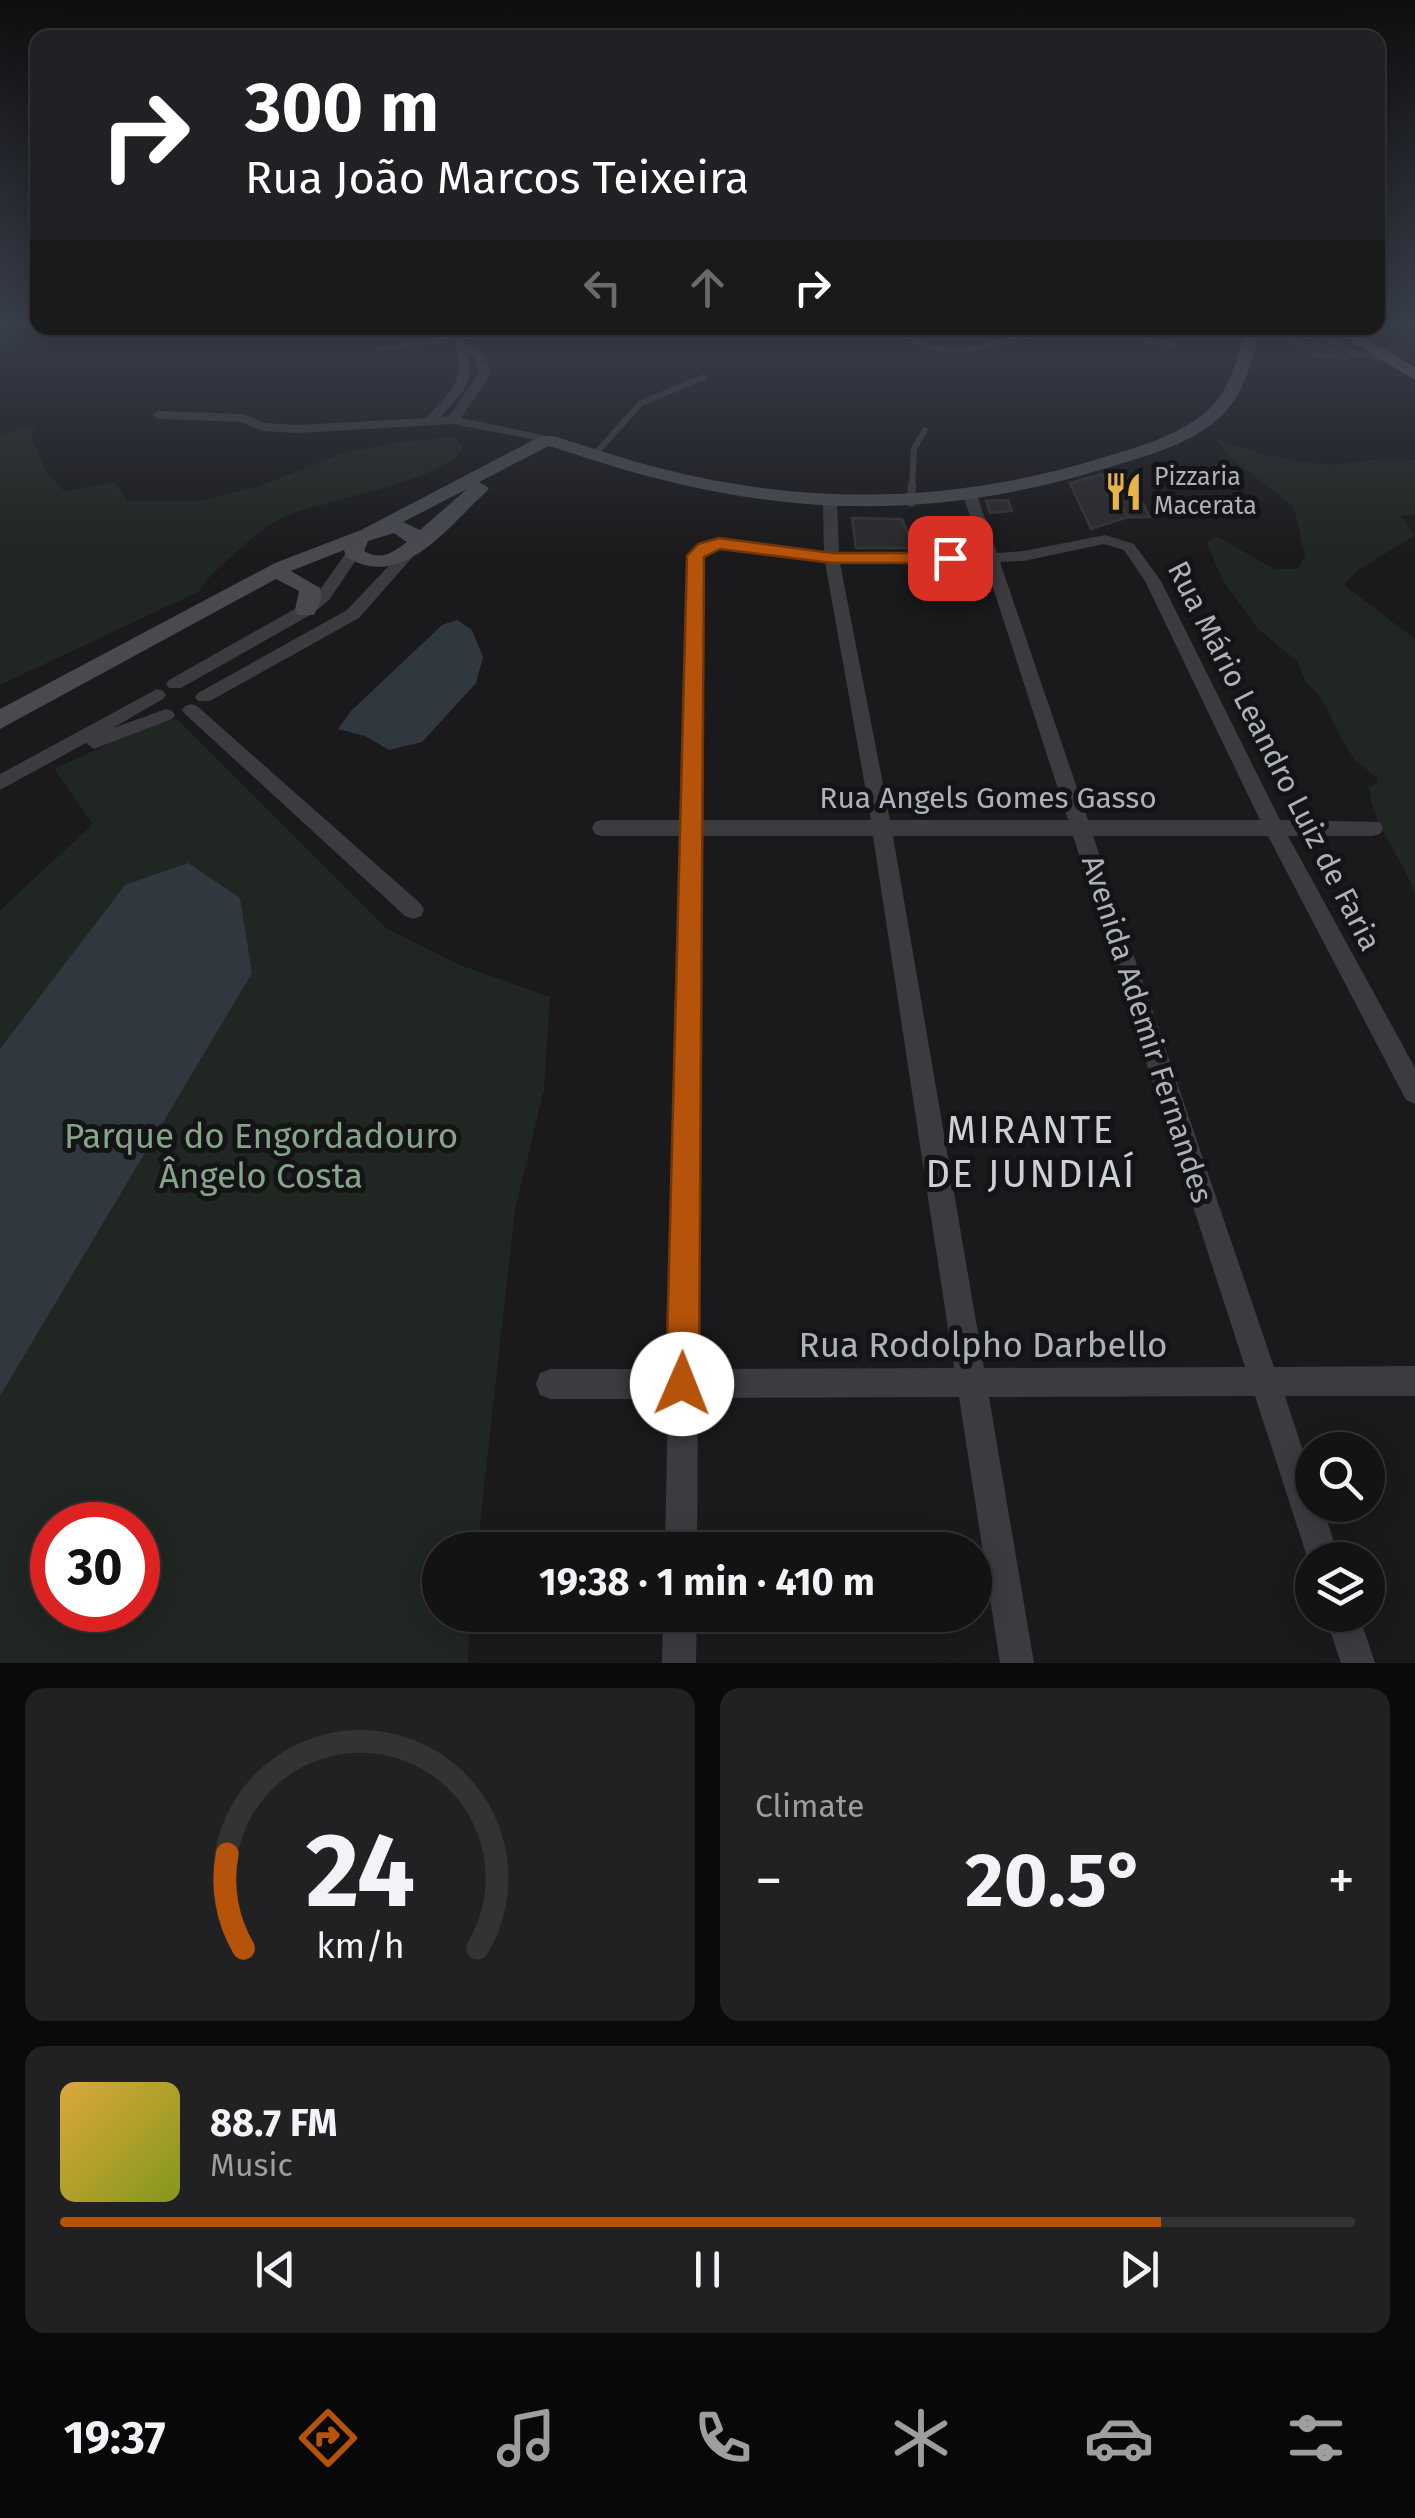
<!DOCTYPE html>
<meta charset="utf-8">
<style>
:root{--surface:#141314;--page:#212022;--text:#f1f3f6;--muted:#9d9ea0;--line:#333234;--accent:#b45309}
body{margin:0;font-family:"Fira Sans",sans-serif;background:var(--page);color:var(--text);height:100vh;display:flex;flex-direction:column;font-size:38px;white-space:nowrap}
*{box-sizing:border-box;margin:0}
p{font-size:32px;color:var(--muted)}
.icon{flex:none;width:55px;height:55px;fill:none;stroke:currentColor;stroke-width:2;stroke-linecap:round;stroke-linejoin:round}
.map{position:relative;height:1663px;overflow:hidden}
.details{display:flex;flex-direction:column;gap:25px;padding:25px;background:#0b0a0b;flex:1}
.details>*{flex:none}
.hud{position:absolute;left:30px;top:30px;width:1355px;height:305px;border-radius:20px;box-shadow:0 5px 25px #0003,0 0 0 2px var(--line);background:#202124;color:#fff;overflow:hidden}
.fabs{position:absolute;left:1295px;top:1432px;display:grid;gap:20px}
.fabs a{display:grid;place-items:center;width:90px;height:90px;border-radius:50%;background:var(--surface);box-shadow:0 5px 25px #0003,0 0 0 2px var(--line);font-size:50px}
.speed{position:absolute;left:30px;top:1502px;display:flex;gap:20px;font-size:50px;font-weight:700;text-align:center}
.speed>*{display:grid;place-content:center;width:130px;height:130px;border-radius:50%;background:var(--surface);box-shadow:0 5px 25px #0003,0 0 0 2px var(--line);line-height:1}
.speed .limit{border:15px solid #d22;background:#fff;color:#111}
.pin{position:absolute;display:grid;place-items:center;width:85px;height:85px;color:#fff;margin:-42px;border-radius:20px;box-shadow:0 5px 15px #0006}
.me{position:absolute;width:110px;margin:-55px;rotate:1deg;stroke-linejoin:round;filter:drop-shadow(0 0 8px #0008)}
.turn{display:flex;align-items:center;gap:35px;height:210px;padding:0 50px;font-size:45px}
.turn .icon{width:130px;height:130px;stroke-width:2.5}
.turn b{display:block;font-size:70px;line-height:85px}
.lanes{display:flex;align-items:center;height:95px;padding:0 50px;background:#0003;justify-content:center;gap:50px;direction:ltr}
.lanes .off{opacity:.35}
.big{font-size:75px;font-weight:700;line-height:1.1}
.details .widget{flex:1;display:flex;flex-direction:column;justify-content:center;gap:15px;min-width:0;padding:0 35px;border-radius:20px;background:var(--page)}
.details .dial{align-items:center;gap:0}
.dial svg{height:260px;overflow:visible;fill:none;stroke:var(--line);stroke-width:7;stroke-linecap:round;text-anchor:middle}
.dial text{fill:var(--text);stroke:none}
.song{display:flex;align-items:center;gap:30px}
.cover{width:120px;height:120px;border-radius:15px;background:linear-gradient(135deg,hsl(40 70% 55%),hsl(70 70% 35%))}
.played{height:10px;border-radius:5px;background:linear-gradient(90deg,var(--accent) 85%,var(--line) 85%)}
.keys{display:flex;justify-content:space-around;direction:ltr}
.heat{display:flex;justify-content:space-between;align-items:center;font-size:55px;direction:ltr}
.details .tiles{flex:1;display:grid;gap:25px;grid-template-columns:1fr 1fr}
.widget:last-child{grid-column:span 2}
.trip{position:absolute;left:422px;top:1532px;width:570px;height:100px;border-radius:50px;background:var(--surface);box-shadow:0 5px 25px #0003,0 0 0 2px var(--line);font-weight:700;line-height:100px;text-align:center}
.dock{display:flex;height:160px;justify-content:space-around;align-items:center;background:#080808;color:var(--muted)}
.dock .icon{width:70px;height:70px}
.dock .active{color:var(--accent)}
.dock b{font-size:45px;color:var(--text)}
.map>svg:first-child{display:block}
</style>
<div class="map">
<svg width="1415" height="1663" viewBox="0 0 1415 1663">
<rect width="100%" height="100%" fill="#1a191b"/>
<g fill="#202621" fill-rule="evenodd">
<path d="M36,427L31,438L46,471L64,491L115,482L127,501H199L257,487L341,454L390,443L453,437L463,447C446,482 324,499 286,516C264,525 248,542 230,558C219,568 206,578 200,591L0,685V437L19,428Z"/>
<path d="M1215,437C1239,451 1308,466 1336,464C1363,462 1389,456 1415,460V515L1401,516L1415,535L1356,572L1344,585L1415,639V893C1401,855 1373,828 1369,787L1377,783V778L1355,760L1343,742L1322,699L1305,681L1298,662L1258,629L1221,578L1207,542L1216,536L1274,569H1298L1305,556L1294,507L1231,458Z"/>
<path d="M177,719L386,928L460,965L550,997L544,1090L515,1210L477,1550H440V1615H470L468,1663H0V910L93,824L54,769L156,722ZM52,1525H138V1610H52Z"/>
</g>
<g fill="#30383f">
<polygon points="457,620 472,630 483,657 476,683 422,742 389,750 365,736 338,729 350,712 442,625"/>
<polygon points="188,863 240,898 252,973 0,1396 0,1049 125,885"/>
</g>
<g fill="#2a2a2c" stroke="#343437" stroke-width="2.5">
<polygon points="1287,328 1294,328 1348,359 1313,355 1282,335"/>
<polygon points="1102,474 1128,517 1091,529 1070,483"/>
<polygon points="1126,476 1142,502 1150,517 1128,517 1106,480"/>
<polygon points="1008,500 1012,511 990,513 986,501"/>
<polygon points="852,518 902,519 914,548 856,548"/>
</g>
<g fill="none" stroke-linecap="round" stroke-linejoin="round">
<g stroke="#3b3b40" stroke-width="6">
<path d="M908,328L906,336C945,362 986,346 1028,336"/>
<polyline points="1118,328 1128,336 1174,346"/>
<polyline points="1308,328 1351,353 1389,359"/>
<polyline points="596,453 641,403 704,377"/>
<polyline points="912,487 914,449 925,430"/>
</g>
<polyline stroke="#3b3b40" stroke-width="8" points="911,503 912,485"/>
<g fill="#3b3b40" fill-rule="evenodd">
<path d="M449,328H456L460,333L525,328L520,331L464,339L484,354L491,373L461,418L552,437V443L453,424L298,433L263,431L241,422L158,419L152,415L158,411L243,414L265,423L298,425L426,418C451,390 468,381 453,341L381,351L375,348L449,335ZM468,354L475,358L479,373L449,416L441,417C461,393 474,387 468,354Z"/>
<path d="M971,494L978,498L997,553L1024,551L1105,535L1134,544L1161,581L1280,820L1380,822L1383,828L1380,834L1373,836H1288L1415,1068V1104L1406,1100L1268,836H1093L1274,1367L1415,1366V1396H1285L1312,1478V1505H1322L1340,1560H1312V1572L1255,1396L989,1397L1034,1663H1000L959,1397L698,1398L697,1550H665L668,1399H551L540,1395L536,1384L540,1373L551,1369H669L680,836H602L595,834L592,828L595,822L602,820H681L688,556L699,545L719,540L824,553L823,502L830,498L837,502L839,553H982L964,498ZM1104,544L1124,550L1145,581L1260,820H1088L1000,562L1024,561ZM719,548L825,562L871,820H701L702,568L703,557ZM840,563H985L1068,820H890ZM700,836H873L954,1368L698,1369ZM893,836H1073L1245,1367L984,1368Z"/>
<polygon points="353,548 361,553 329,600 312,614 181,688 169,688 166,684 169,680 300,606 317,594 348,550"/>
<polygon points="405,552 413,557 410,560 359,618 210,701 198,701 195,697 198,693 347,610 400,554"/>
<polygon points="157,689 163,691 166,695 163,699 113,728 166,709 172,711 175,715 172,719 94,749 86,743 0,790 0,774"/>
<polygon points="191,704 197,706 421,904 424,910 421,916 413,919 405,916 185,714 182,710 185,706"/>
<polygon points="663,1615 697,1615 696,1663 662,1663"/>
<polygon points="1325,1615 1359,1615 1375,1663 1341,1663"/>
</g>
<path fill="#494a50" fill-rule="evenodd" d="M1247,328H1262C1252,357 1247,388 1226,411C1197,443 1149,455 1110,467C956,515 815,519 659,479C621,470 585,457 549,446L479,482L489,488L486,492C446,528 403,591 346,557L344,550L291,571L320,588L322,598L314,615H298L295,610L299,591L276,579L0,729V709L275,563L361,530L541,436H553C590,447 626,460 663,469C809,506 954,503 1098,459C1138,447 1185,435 1214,404C1233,383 1237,353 1247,328ZM467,489L420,530L403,522ZM394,533L407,542C392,553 382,561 364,551L368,541Z"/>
<polygon fill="#57585f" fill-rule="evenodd" points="1329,328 1348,328 1415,367 1415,380"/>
</g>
<linearGradient id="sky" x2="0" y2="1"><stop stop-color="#0e0e0f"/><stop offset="0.58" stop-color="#383e4a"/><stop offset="1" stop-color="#383e4a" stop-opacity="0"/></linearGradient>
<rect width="1415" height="559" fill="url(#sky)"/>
<polygon fill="#b45309" stroke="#753606" stroke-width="2.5" points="719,538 832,553 950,553 958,558 950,563 832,563 720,549 704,557 699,1384 694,1395 682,1400 671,1395 666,1384 687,556 698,544"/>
<defs>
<symbol id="restaurant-bare" viewBox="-9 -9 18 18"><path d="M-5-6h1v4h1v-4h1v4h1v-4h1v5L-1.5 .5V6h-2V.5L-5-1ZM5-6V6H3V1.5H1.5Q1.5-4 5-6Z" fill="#e7b546" stroke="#141417" stroke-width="2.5" paint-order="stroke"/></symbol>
</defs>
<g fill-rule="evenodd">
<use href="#restaurant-bare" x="1096" y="464" width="55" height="55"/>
</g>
<g text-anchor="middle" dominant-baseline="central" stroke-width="10" stroke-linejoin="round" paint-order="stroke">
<g font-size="25" fill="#adb1ba" stroke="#141417" text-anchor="start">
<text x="1154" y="477">Pizzaria<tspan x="1154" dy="29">Macerata</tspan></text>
</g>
<g font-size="30" fill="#adb1ba" stroke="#141417">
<text transform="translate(1274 756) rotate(63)">Rua Mário Leandro Luiz de Faria</text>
<text x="988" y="798">Rua Angels Gomes Gasso</text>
<text transform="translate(1147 1029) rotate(72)">Avenida Ademir Fernandes</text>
</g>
<g font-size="35" fill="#85a488" stroke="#141417">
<text x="261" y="1136">Parque do Engordadouro<tspan x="261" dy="40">Ângelo Costa</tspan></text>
</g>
<g font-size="35" fill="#adb1ba" stroke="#141417">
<text x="983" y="1345">Rua Rodolpho Darbello</text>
</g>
<g font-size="38" letter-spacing="2.5" fill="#cdd0d6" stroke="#141417">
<text x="1031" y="1130">MIRANTE<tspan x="1031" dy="44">DE JUNDIAÍ</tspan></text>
</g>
</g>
</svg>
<div class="fabs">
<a><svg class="icon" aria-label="search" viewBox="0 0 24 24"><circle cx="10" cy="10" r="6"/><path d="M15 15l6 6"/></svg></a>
<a><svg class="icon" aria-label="layers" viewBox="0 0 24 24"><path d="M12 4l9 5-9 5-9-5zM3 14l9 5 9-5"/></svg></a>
</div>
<div class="speed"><div class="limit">30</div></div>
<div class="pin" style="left:950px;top:558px;background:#d93025"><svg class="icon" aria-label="arrive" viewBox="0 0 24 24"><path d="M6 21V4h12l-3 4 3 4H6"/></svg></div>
<svg class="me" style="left:682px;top:1384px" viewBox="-20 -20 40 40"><circle r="19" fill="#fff"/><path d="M0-13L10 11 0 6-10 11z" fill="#b45309"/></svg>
<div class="trip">19:38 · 1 min · 410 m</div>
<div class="hud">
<div class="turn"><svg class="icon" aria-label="right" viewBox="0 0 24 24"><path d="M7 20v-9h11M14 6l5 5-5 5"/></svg><div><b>300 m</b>Rua João Marcos Teixeira</div></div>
<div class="lanes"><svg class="icon off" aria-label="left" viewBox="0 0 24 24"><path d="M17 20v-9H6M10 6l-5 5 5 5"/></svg><svg class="icon off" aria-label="ahead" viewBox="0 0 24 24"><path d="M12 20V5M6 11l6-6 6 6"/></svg><svg class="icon" aria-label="right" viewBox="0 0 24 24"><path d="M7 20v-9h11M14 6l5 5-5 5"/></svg></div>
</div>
</div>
<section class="details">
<div class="tiles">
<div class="widget dial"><svg viewBox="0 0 100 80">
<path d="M14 69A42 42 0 1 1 86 69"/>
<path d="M14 69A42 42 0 0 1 9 40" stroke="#b45309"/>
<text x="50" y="56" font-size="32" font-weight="700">24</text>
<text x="50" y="72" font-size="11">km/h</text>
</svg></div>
<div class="widget"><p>Climate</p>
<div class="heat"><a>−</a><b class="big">20.5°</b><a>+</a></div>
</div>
<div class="widget">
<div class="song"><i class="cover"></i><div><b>88.7 FM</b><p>Music</p></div></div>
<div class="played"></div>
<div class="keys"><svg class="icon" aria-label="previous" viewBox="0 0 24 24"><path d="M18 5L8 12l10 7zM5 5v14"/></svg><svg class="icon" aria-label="pause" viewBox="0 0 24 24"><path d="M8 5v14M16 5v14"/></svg><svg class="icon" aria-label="next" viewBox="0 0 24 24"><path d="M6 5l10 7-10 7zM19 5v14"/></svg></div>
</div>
</div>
</section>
<nav class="dock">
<b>19:37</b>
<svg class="icon active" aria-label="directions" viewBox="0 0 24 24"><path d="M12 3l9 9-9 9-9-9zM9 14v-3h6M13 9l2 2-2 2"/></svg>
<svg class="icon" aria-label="music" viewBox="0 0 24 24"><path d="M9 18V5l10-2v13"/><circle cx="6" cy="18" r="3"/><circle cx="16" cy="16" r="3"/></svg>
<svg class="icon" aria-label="phone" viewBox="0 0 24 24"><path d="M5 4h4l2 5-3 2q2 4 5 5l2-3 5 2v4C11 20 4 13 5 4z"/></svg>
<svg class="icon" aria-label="climate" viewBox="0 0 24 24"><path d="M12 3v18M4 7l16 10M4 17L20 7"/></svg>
<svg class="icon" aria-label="car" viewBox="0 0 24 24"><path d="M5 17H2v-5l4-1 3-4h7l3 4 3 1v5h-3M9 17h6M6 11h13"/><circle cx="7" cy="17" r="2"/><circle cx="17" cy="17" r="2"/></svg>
<svg class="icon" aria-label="filters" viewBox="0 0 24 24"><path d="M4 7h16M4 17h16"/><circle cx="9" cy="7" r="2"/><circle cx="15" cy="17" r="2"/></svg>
</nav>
